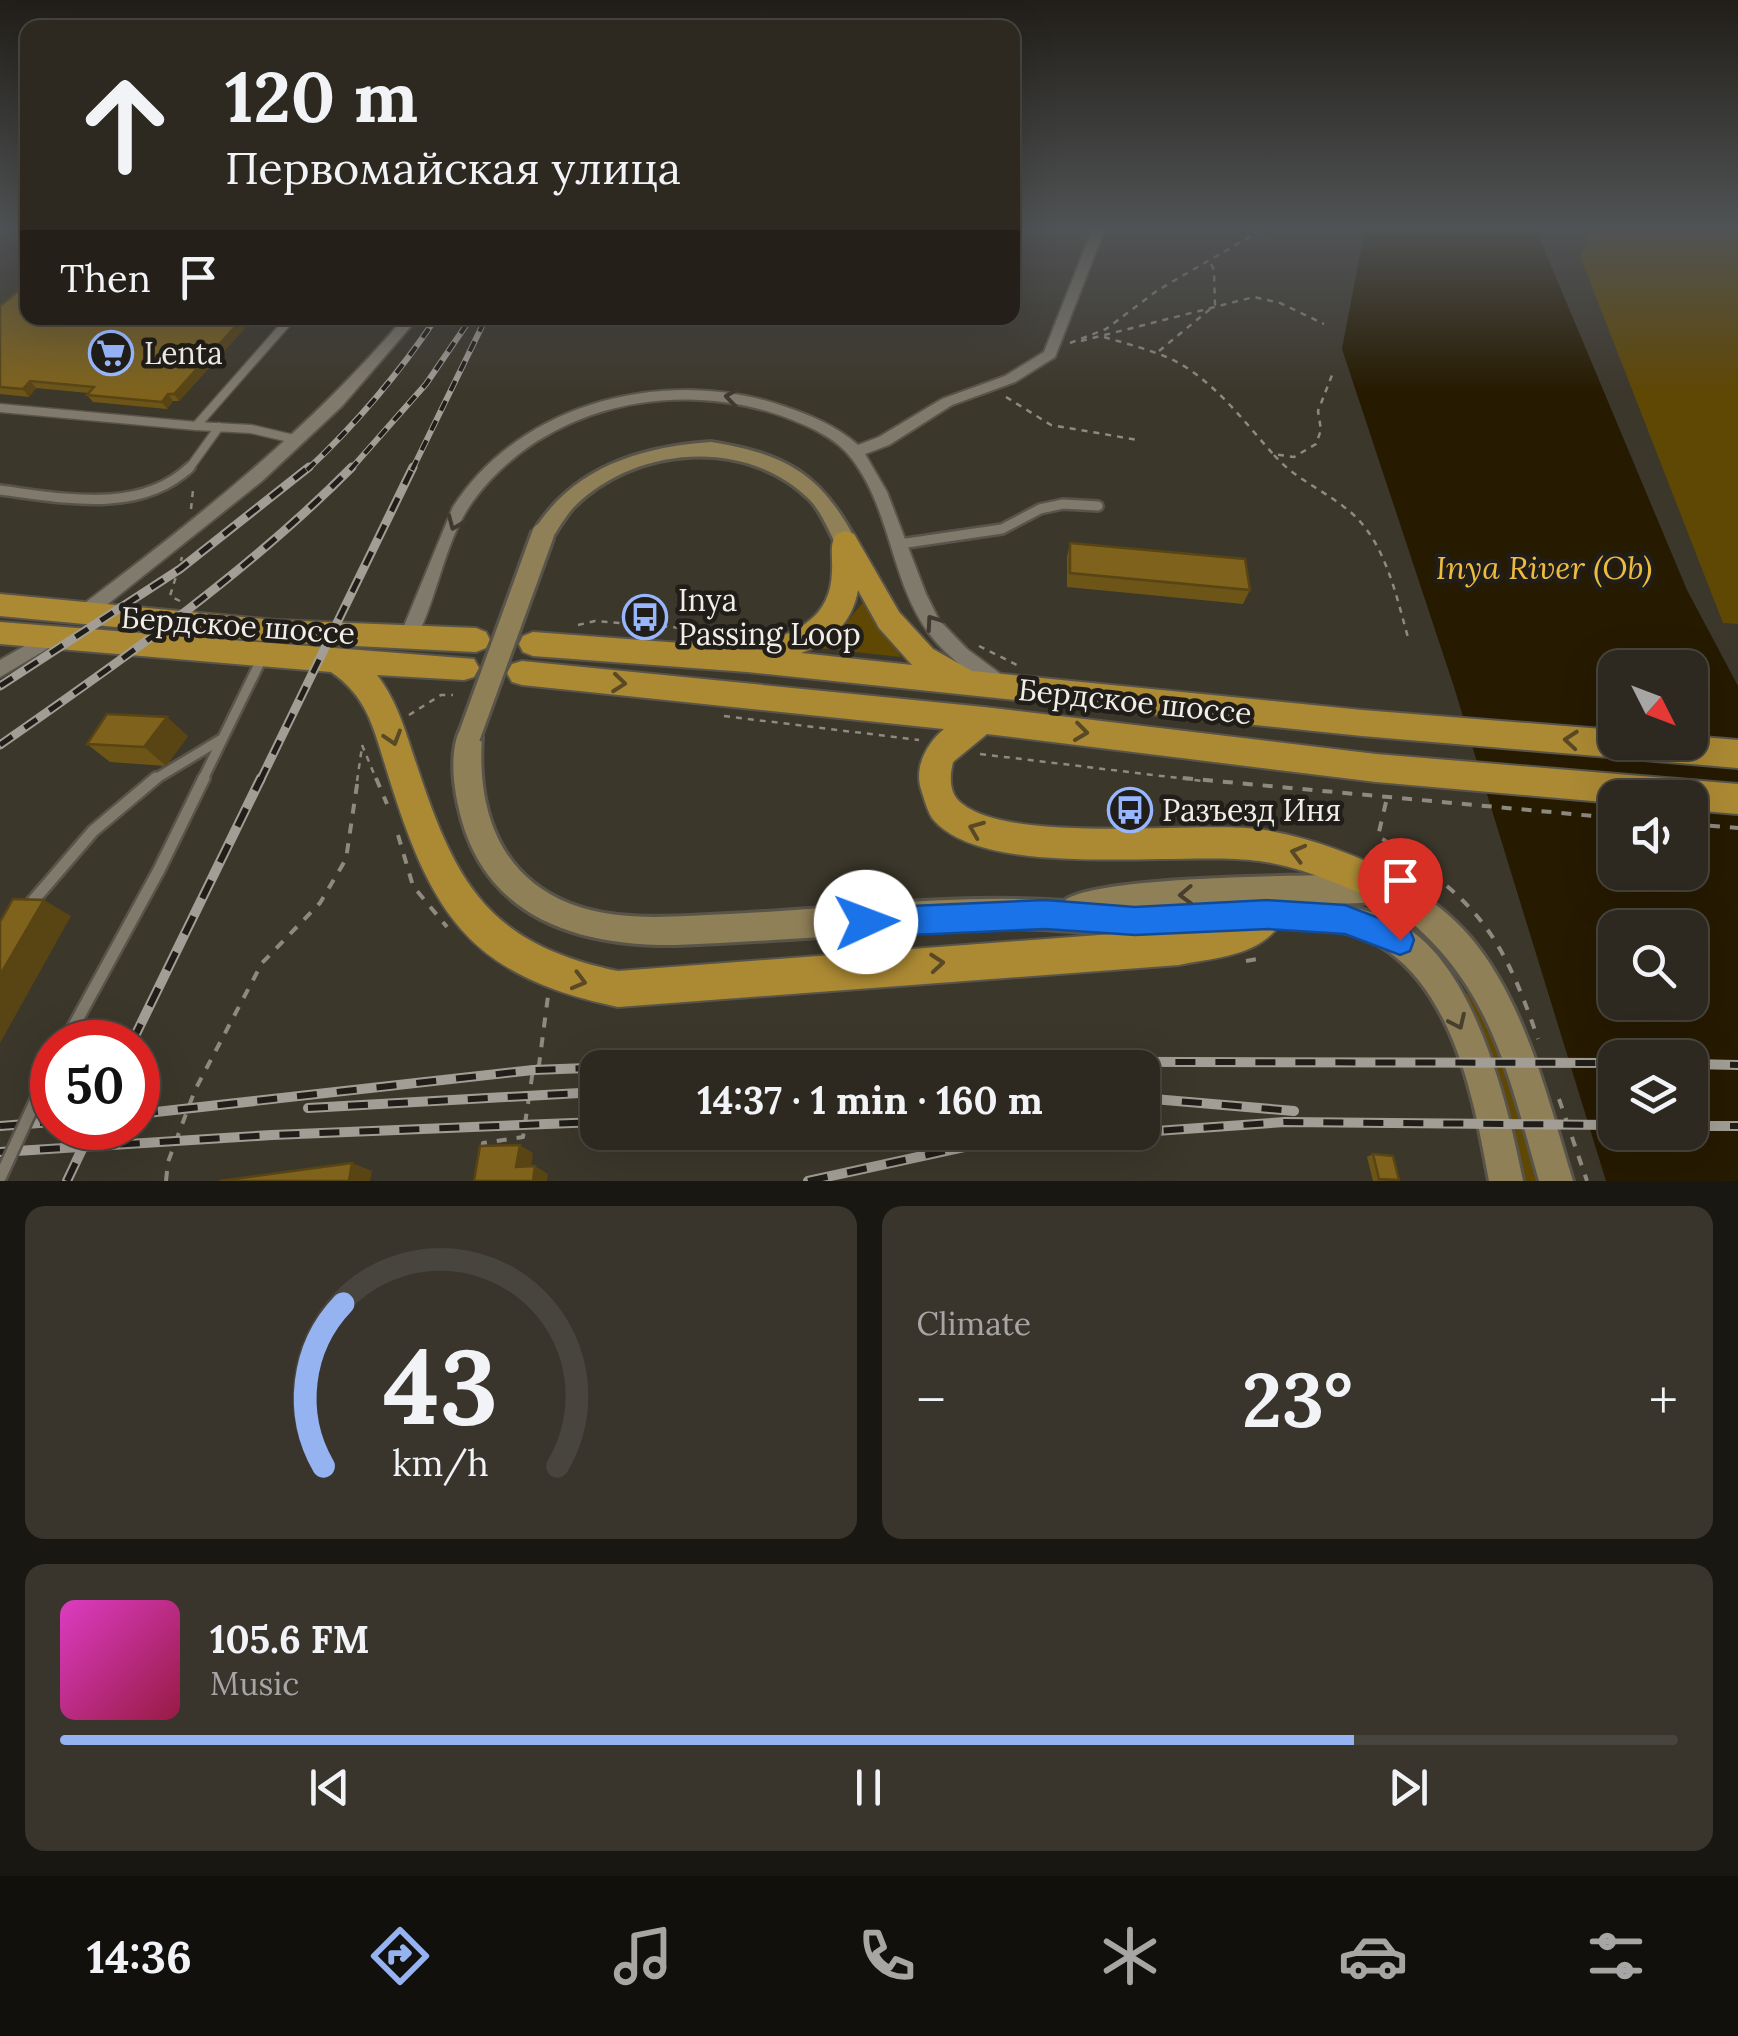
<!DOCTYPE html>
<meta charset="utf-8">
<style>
:root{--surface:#2d2920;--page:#39352d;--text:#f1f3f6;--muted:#a7a6a5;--line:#48453e;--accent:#95b2f1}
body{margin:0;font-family:Lora,serif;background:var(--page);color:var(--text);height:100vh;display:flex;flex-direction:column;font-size:38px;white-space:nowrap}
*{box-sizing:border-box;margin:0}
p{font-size:32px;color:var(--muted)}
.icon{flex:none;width:55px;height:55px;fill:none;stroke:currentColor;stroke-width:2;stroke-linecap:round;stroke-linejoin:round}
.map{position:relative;height:1181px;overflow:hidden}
.sheet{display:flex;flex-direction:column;gap:25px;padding:25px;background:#191712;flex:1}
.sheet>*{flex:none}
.top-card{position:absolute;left:20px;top:20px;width:1000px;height:305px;border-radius:20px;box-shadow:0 10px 40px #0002,0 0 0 2px var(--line);background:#2d2920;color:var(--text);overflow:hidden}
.needle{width:65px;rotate:132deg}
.tools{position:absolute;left:1598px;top:650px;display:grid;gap:20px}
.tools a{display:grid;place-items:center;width:110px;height:110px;border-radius:20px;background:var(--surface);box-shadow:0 10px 40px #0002,0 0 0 2px var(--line);font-size:50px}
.speed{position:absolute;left:30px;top:1020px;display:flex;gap:20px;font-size:50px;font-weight:700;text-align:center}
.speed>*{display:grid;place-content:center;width:130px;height:130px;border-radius:50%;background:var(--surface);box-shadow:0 10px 40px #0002,0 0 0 2px var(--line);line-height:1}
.speed .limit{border:15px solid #d22;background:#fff;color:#111}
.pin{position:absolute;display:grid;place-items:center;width:85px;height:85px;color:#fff;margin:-102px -42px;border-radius:50% 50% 50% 0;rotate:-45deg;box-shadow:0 0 10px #0007}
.pin .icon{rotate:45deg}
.me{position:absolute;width:110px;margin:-55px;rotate:88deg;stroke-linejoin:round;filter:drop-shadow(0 0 8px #0008)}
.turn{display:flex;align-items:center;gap:35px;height:210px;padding:0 40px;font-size:45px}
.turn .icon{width:130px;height:130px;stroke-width:2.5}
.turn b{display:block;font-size:70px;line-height:85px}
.then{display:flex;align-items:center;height:95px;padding:0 40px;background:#0003;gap:20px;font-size:38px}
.big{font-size:75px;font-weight:700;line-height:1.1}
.sheet .card{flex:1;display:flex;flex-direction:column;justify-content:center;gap:15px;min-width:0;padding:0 35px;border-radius:20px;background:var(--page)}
.sheet .dial{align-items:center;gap:0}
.dial svg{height:260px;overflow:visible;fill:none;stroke:var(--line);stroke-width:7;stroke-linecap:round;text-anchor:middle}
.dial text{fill:var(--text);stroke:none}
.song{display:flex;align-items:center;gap:30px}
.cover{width:120px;height:120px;border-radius:15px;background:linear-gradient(135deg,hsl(310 70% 55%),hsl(340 70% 35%))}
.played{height:10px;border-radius:5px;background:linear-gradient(90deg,var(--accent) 80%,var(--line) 80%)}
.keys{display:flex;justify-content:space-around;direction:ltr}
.heat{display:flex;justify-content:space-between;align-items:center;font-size:55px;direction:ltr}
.sheet .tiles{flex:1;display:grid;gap:25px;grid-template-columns:1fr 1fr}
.card:last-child{grid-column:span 2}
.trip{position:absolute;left:580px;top:1050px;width:580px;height:100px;border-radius:20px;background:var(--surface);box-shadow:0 10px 40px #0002,0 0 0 2px var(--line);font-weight:700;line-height:100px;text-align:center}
.dock{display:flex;height:160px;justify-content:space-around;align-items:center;background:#12100d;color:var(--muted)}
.dock .icon{width:70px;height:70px}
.dock .on{color:var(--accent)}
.dock b{font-size:45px;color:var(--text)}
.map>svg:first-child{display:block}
</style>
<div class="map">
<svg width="1738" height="1181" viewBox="0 0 1738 1181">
<rect width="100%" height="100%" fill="#3c372b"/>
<g fill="#5f4704">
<polygon points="1593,228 1738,228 1738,624 1723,623 1580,256"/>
<polygon points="867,598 901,657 817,648 831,640"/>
<polygon points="1474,993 1511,1088 1540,1181 1517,1181 1500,1095 1465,994"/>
</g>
<path fill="#261a00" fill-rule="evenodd" d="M1365,228H1545L1539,237L1687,590L1738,686V1181H1606L1454,687L1342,349ZM1615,668H1690V742H1615ZM1615,798H1690V872H1615ZM1615,928H1690V1002H1615ZM1615,1058H1690V1132H1615Z"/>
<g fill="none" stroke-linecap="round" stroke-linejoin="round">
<defs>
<g id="service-far2">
<polyline points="291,318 196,426 251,429 298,440"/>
<polyline points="0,408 196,426"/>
<polyline points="188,470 219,427"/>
</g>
<g id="service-far1">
<path d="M0,490C62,498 140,515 190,467"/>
<polyline points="900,544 1002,529 1040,509 1063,504 1098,506"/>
<polyline points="152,781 220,740"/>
<polyline points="202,781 263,656"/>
</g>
<g id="service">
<polyline points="26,909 93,831 156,778"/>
<polyline points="65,1042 159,870 204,778"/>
</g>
<g id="minor">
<path d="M1093,228H1105L1055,357L1015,382L952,405L889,445L865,454L887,492L926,594L939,620L967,649L1010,681L1012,687L1010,693L1003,695L996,693C973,674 946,657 928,632C891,581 891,510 852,459C836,437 806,425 782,416C674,378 543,406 473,501C444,541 438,597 415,641H403L400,636L453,507C521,401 668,366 783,406C810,415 837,426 858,445L879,437L942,399L1005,376L1044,352Z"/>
<path d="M404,318H418L342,406L262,481L89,619H77L74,614L77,609C195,520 308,431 404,318Z"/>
<polygon points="51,631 57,633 60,638 57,643 0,677 0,660"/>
</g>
<g id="secondary">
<path d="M711,442C785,454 821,473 856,541L853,547H837C829,531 822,513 810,500C747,437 635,445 573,508C565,517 558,529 551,540H535L532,534C571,468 639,447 711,442Z"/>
<path d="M469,726L478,729L482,737C477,808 498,876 571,904C620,923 678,916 729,914C840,909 953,893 1064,901C1097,874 1333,876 1389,874L1399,878C1425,896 1451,914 1471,938C1526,1004 1548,1100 1573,1181H1539C1506,1066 1489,975 1385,902L1334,904C1358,907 1386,915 1407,928C1476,972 1508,1105 1523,1181H1489C1475,1104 1456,1000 1388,951C1330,908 1204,935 1136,935C1093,934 1050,928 1007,928C896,930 786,941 675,945C574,946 481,916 458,805C453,782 450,751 460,729Z"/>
</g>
<g id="trunk">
<path d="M845,531L854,534L899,612L933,649L972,671L1362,710L1615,730V742H1690V736L1738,740V768L1362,736L747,672L533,656L523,652L519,644L523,636L533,632L748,648C790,634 831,623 832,571C833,557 829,546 836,534ZM858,590L879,628L912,665L801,653C832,641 852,623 858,590Z"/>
<polygon points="0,594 275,620 476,628 486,632 490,640 486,648 476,652 275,642 0,616"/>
<path d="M0,622L474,659L479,668L474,677L464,680L377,675C398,702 406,734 417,766C456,885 489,944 618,971L1179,929L1235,919L1268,897L1280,902L1285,914C1268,956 1218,957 1179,965L618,1007C465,975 430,911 386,768C374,729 367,696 331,672L0,644Z"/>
<path d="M522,661L984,707L1376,754L1738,784V814L1690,810V798H1615V803L1376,782L987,734L953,762C950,774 949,789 957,799C999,846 1192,821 1257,829C1307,835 1355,856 1401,876L1406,888L1401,900L1389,905C1346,888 1305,867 1259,861C1184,850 983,882 932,818C927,810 924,798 921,789C914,767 927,743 944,729L522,685L512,682L507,673L512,664Z"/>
</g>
</defs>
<use href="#service-far2" stroke="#59544a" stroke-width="11"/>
<use href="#service-far1" stroke="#59544a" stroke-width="14"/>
<use href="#service" stroke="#59544a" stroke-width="16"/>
<use href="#minor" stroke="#59544a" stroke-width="4"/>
<use href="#secondary" stroke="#59544a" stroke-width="6"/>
<use href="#trunk" stroke="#59544a" stroke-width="4"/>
<g stroke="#8e8a80" stroke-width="2.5" stroke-dasharray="6 6" stroke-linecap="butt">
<path d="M1104,337C1124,343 1144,348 1164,356C1209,374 1241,418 1273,454L1294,457L1316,444L1321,430L1318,411L1334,370"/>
<polyline points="1081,341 1254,297 1280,303 1324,324"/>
<polyline points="1070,343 1106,329 1158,290 1265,228"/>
<polyline points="1159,351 1215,305 1214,270 1210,262"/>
<polyline points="1006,397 1051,425 1138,440"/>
<path d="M1274,455C1295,479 1320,488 1344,507C1385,536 1396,596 1409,641"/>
<polyline points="191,509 193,490"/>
<polyline points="180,601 170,596 182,557"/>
<polyline points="578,625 595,621 759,634"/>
<polyline points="979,646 1021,667"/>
<polyline points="409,715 441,695 453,695"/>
<polyline points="724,716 919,740"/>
<polyline points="362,745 377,781"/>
<polyline points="980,754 1203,781"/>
<polyline points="357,781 362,747"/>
</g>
<g stroke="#8e8a80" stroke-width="4" stroke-dasharray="10 10" stroke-linecap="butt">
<polyline points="376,778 387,804"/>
<polyline points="1183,778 1615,818"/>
<path d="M1386,802L1378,836C1475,900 1500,928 1538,1039"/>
<polyline points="1690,824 1738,828"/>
<polyline points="398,835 413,886 447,927"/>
<polyline points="1246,961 1263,958"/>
<polyline points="1559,1099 1587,1181"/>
<polyline points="482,1149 483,1143 523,1137 533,1070 539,1065 548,996"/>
<polyline points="166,1181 168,1162 195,1090 262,963 320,903 346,859 358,778"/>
</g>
<use href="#service-far2" stroke="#807a6d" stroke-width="8"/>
<use href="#service-far1" stroke="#807a6d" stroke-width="9"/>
<use href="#service" stroke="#807a6d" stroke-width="11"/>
<use href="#minor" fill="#807a6d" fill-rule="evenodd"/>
<use href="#secondary" fill="#908057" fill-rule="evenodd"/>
<use href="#trunk" fill="#ac8a34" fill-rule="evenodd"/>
<defs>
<g id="rail-far2">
<path d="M307,470C357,423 398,375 436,318"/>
<polyline points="350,470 426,384 471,318"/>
<polyline points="412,470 486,318"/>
</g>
<g id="rail-far1">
<polyline points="0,686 180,569 309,467"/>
<path d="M0,745C123,659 246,574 352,467"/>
<polyline points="260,781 413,467"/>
</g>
<g id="rail">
<polyline points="132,1042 261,778"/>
<polyline points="1690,1064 1738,1065"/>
<polyline points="1142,1098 1294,1111"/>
<polyline points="308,1108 598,1092"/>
<polyline points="138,1114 533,1070 778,1061 1615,1063"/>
<polyline points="0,1126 52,1122"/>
<polyline points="1690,1126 1738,1126"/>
<polyline points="0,1152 272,1135 598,1122"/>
<polyline points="67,1181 92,1128"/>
<polyline points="808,1181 964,1147 1112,1134 1285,1122 1615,1125"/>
</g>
</defs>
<use href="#rail-far2" stroke="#a29e95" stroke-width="6"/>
<use href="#rail-far1" stroke="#a29e95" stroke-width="9"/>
<use href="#rail" stroke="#a29e95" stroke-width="10"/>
<use href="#rail-far2" stroke="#211e19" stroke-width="4" stroke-dasharray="11" stroke-linecap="butt"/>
<use href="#rail-far1" stroke="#211e19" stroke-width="5" stroke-dasharray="15" stroke-linecap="butt"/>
<use href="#rail" stroke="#211e19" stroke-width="6" stroke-dasharray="20" stroke-linecap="butt"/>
<defs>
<polyline id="service-bridge" points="0,1178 52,1065"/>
<polyline id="secondary-bridge" points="469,737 543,534"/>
</defs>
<use href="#service-bridge" stroke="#59544a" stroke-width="16" stroke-linecap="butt"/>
<use href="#secondary-bridge" stroke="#59544a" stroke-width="28" stroke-linecap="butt"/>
<use href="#service-bridge" stroke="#807a6d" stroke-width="11"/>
<use href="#secondary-bridge" stroke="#908057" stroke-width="22"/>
</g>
<g fill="#6d5518">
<polygon points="0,306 28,318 254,318 179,401 173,401 167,409 93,402 87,395 88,393 36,388 29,397 0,394"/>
<polygon points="1070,543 1250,590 1243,604 1067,587 1067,557"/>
<polygon points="188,736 166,766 110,762 87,744"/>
<polygon points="1373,1154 1399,1180 1373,1181 1367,1157"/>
</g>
<g fill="#594514">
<polygon points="243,318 254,318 179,401 174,394"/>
<polygon points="30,381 36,388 29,397 23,389"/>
<polygon points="168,394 173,401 167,409 162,402"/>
<polygon points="167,717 188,736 166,766 144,747"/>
<polygon points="44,900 71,916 0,1043 0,975"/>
<polygon points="520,1145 533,1153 530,1175 516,1167"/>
<polygon points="352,1163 372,1171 370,1181 349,1181"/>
<polygon points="535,1166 548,1174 547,1181 533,1181"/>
</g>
<g fill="#7f631c" stroke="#594514" stroke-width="2.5">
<polygon points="28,283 28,318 243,318 174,394 168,394 162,402 87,395 94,387 30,381 23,389 0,387 0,306"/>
<polygon points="1070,543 1245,559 1250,590 1070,573"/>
<polygon points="107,714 167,717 144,747 87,744"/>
<polygon points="13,899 44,900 0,975 0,922"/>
<polygon points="520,1145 516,1167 535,1166 533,1181 474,1181 480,1146"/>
<polygon points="1373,1154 1393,1156 1399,1180 1379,1179"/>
<polygon points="352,1163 349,1181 219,1181"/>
</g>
<defs><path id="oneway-chevron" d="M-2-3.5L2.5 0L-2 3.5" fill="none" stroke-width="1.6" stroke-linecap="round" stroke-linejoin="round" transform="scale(2.5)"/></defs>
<g stroke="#3e3a32">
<use href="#oneway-chevron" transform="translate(732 397) rotate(-171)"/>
<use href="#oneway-chevron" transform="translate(455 523) rotate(113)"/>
<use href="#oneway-chevron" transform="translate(933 622) rotate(-125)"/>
</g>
<g stroke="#594924">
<use href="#oneway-chevron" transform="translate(619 683) rotate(6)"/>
<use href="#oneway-chevron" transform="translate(1081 732) rotate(7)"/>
<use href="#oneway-chevron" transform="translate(393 738) rotate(73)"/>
<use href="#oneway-chevron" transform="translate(1571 740) rotate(-175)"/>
<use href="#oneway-chevron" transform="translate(976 829) rotate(-158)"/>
<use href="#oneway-chevron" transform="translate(1298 853) rotate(-165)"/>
<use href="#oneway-chevron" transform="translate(937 963) rotate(-5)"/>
<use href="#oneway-chevron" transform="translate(579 981) rotate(15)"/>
</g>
<g stroke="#48402f">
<use href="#oneway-chevron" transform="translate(1186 895) rotate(178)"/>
<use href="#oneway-chevron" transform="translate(1458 1022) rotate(65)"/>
</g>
<linearGradient id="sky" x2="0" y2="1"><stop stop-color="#211e18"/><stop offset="0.58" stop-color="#505355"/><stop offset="1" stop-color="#505355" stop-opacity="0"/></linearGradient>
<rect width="1738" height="393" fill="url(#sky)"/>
<polygon fill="#1a73e8" stroke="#114b97" stroke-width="2.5" points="1045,900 1135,907 1268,900 1345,905 1410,930 1414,940 1410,951 1400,955 1345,934 1268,929 1135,935 1045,929 866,937 855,933 851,922 855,912 866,908"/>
<defs>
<symbol id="supermarket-ring" viewBox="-11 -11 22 22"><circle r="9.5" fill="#211e19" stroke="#97b6fd" stroke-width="1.5"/><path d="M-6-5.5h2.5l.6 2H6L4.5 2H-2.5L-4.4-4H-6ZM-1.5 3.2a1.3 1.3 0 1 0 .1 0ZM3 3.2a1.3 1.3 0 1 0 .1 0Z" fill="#97b6fd"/></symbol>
<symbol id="bus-ring" viewBox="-11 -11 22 22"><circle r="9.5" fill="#211e19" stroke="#97b6fd" stroke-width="1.5"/><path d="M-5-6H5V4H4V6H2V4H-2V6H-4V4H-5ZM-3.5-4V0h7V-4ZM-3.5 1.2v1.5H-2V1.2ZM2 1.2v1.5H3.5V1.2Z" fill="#97b6fd"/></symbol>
</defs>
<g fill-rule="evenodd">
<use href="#supermarket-ring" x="86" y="328" width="50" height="50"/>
<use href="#bus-ring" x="620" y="592" width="50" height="50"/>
<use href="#bus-ring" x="1105" y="785" width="50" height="50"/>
</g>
<g text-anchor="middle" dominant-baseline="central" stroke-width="9" stroke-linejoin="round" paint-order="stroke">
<g font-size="30" fill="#f1eee7" stroke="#211e19" text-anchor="start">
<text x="144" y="353">Lenta</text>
<text x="678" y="600">Inya<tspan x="678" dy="34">Passing Loop</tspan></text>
<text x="1162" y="810">Разъезд Иня</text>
</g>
<g font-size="30" fill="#f1eee7" stroke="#211e19">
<text transform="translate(238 625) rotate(4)">Бердское шоссе</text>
<text transform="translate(1135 701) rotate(6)">Бердское шоссе</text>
</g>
<g font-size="32" font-style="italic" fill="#edbb3f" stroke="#211e19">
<text x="1544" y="567">Inya River (Ob)</text>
</g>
</g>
</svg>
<div class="tools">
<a><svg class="needle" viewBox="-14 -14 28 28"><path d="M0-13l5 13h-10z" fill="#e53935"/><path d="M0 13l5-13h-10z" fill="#a7a6a5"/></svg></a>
<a><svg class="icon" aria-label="sound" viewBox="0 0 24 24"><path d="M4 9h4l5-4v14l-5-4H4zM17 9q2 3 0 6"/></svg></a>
<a><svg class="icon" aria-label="search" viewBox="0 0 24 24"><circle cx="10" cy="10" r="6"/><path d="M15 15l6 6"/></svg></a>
<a><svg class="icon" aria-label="layers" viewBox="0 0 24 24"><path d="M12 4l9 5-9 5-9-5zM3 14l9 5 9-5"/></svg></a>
</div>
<div class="speed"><div class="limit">50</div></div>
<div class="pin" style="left:1400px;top:940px;background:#d93025"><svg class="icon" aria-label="arrive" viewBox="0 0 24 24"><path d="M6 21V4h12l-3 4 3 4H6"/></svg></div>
<svg class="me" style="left:866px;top:922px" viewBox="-20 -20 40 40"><circle r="19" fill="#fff"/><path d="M0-13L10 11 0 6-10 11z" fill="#1a73e8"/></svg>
<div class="trip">14:37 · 1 min · 160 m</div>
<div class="top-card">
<div class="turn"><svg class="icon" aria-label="ahead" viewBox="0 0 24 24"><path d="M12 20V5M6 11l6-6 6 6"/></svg><div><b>120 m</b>Первомайская улица</div></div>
<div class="then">Then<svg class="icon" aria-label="arrive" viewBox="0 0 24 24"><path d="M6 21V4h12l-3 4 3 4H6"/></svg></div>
</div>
</div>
<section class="sheet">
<div class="tiles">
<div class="card dial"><svg viewBox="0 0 100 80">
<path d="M14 69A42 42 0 1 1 86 69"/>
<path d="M14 69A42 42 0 0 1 20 19" stroke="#95b2f1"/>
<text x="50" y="56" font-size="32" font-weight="700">43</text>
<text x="50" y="72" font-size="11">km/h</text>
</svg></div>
<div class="card"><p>Climate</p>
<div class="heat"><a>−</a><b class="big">23°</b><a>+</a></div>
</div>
<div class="card">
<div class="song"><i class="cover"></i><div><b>105.6 FM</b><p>Music</p></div></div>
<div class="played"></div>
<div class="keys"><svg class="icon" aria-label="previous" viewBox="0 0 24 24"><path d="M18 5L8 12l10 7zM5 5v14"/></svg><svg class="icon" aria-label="pause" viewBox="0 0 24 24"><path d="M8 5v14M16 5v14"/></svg><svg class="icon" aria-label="next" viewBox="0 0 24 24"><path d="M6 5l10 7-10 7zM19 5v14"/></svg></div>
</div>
</div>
</section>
<nav class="dock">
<b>14:36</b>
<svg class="icon on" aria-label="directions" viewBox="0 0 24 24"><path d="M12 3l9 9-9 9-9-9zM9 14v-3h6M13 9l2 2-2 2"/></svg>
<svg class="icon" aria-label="music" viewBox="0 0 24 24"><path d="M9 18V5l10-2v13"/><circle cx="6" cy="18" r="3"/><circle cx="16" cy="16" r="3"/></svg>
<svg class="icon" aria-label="phone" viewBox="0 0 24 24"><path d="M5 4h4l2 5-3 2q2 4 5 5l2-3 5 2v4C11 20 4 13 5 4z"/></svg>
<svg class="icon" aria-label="climate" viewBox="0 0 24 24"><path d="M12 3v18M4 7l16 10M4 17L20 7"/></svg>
<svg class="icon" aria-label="car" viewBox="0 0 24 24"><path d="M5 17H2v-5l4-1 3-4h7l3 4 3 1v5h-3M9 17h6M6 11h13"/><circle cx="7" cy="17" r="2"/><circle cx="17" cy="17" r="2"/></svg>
<svg class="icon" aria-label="filters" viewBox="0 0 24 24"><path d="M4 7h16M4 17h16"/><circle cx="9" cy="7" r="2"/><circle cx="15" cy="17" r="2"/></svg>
</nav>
